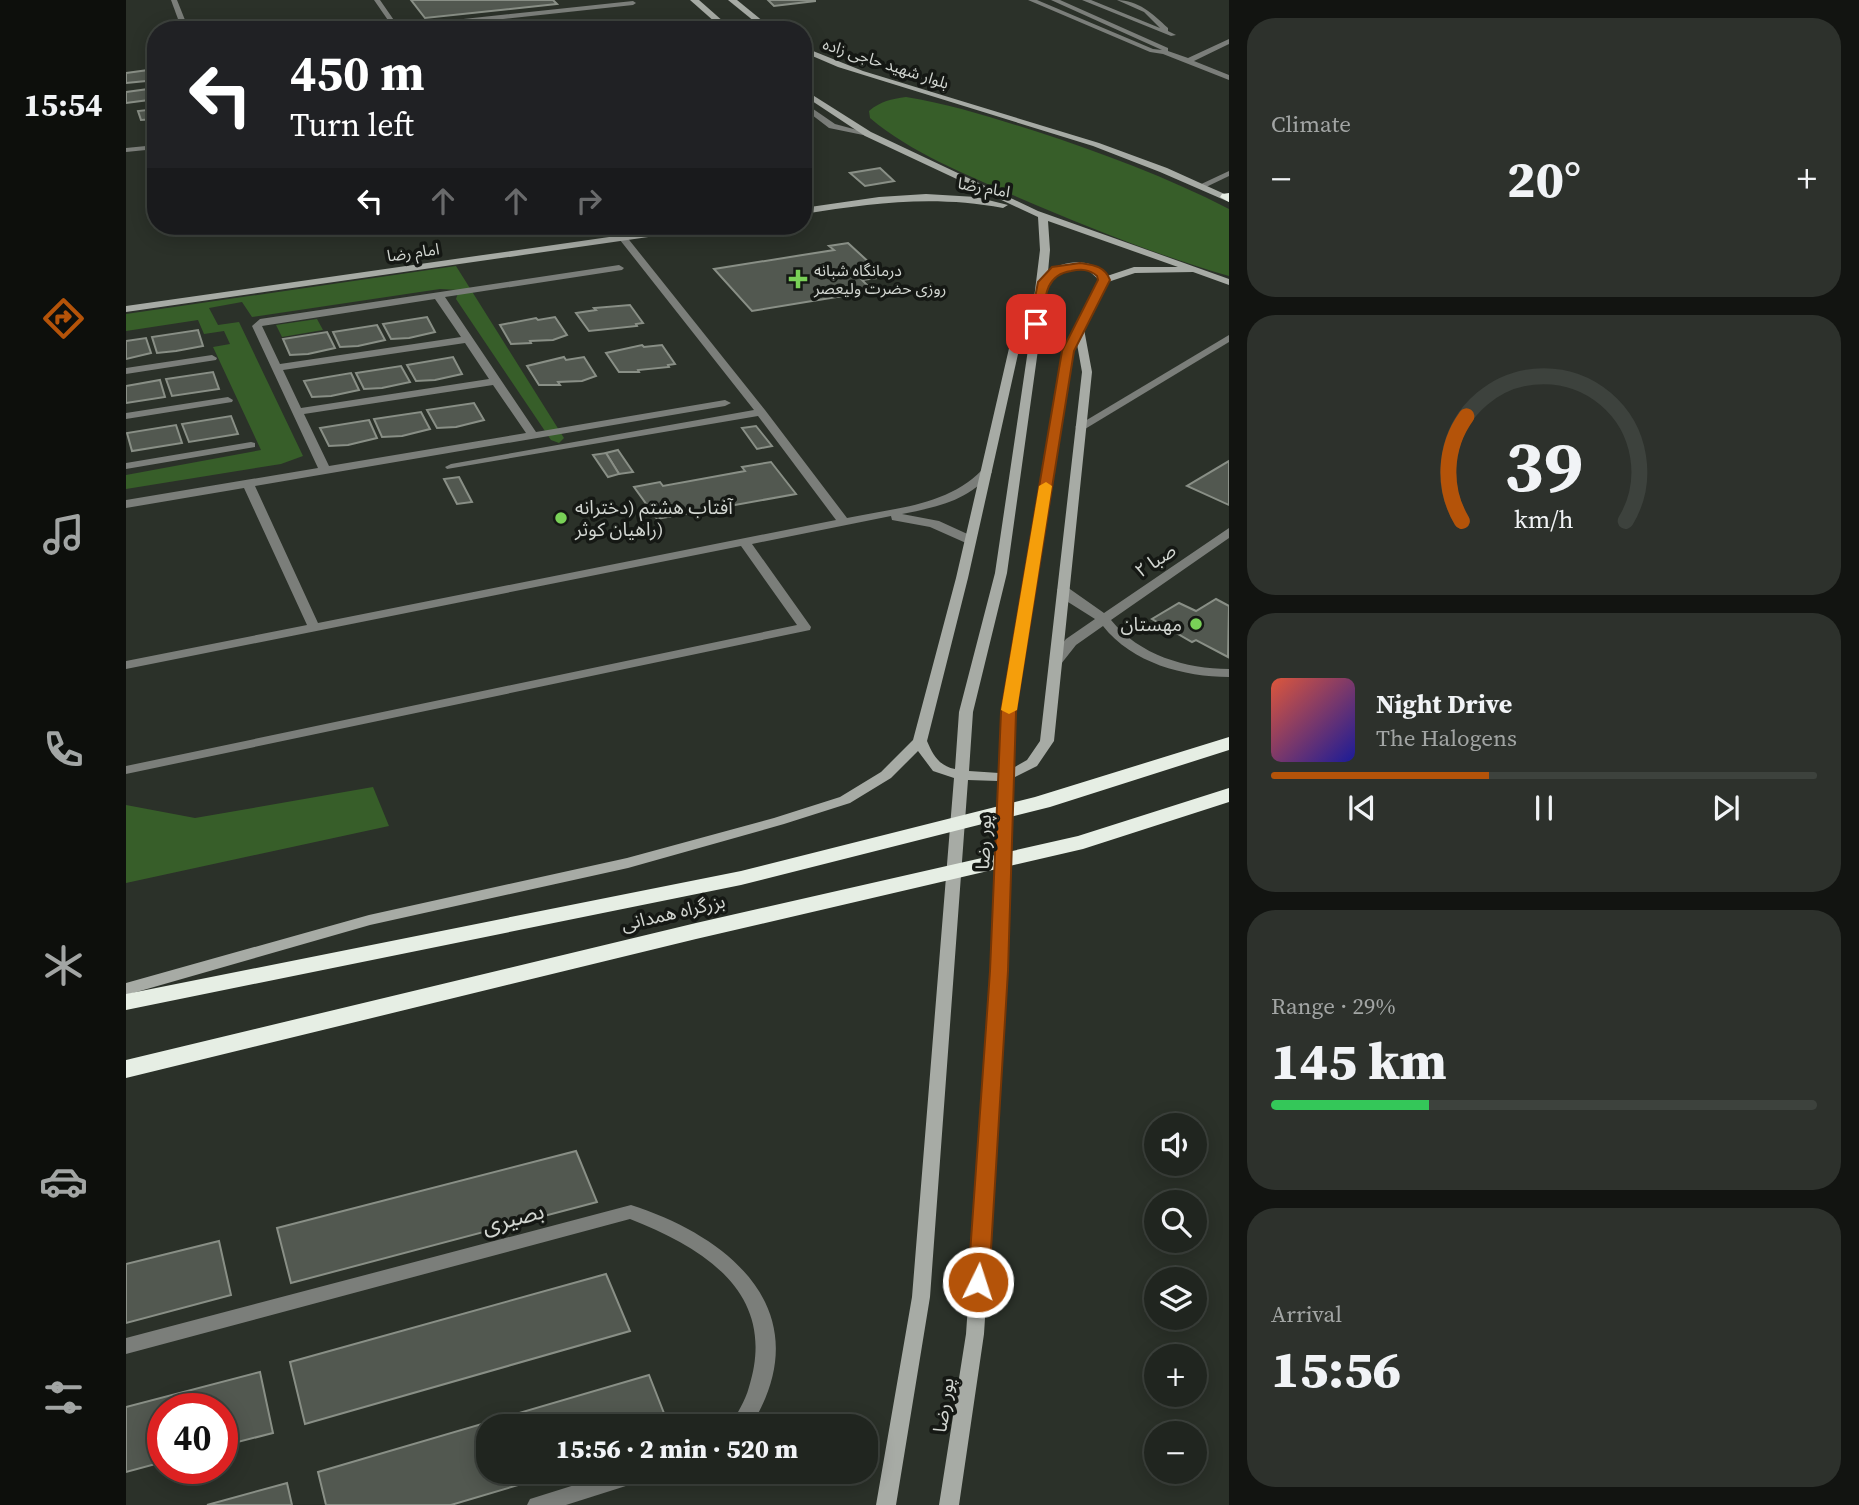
<!DOCTYPE html>
<meta charset="utf-8">
<style>
:root{--surface:#20251f;--page:#2d312c;--text:#f1f3f6;--muted:#a2a5a4;--line:#3d423d;--accent:#b45309}
body{margin:0;font-family:"Source Serif 4","Noto Sans Arabic",serif;background:var(--page);color:var(--text);height:100vh;display:flex;flex-direction:column;font-size:26px;white-space:nowrap}
*{box-sizing:border-box;margin:0}
p{font-size:23px;color:var(--muted)}
.icon{flex:none;width:38px;height:38px;fill:none;stroke:currentColor;stroke-width:2;stroke-linecap:round;stroke-linejoin:round}
.map{position:relative;flex:1;overflow:hidden}
.side{display:flex;flex-direction:column;gap:18px;padding:18px;background:#121411;width:630px}
.side>*{flex:none}
.banner{position:absolute;left:21px;top:21px;width:665px;height:214px;border-radius:28px;box-shadow:0 4px 18px #0003,0 0 0 2px var(--line);background:#202124;color:#fff;overflow:hidden}
.tools{position:absolute;left:1018px;top:1113px;display:grid;gap:14px}
.tools a{display:grid;place-items:center;width:63px;height:63px;border-radius:50%;background:var(--surface);box-shadow:0 4px 18px #0003,0 0 0 2px var(--line);font-size:35px}
.speed{position:absolute;left:21px;top:1393px;display:flex;gap:14px;font-size:35px;font-weight:700;text-align:center}
.speed>*{display:grid;place-content:center;width:91px;height:91px;border-radius:50%;background:var(--surface);box-shadow:0 4px 18px #0003,0 0 0 2px var(--line);line-height:1}
.speed .limit{border:10px solid #d22;background:#fff;color:#111}
.pin{position:absolute;display:grid;place-items:center;width:60px;height:60px;color:#fff;margin:-30px;border-radius:14px;box-shadow:0 4px 10px #0006}
.me{position:absolute;width:77px;margin:-38px;rotate:4deg;stroke-linejoin:round;filter:drop-shadow(0 0 5px #0008)}
.turn{display:flex;align-items:center;gap:24px;height:147px;padding:0 28px;font-size:32px}
.turn .icon{width:91px;height:91px;stroke-width:2.5}
.turn b{display:block;font-size:49px;line-height:60px}
.lanes{display:flex;align-items:center;height:66px;padding:0 28px;background:#0003;justify-content:center;gap:35px;direction:ltr}
.lanes .off{opacity:.35}
.big{font-size:52px;font-weight:800;line-height:1.1}
.side .tile{flex:1;display:flex;flex-direction:column;justify-content:center;gap:10px;min-width:0;padding:0 24px;border-radius:28px;background:var(--page)}
.side .dial{align-items:center;gap:0}
.dial svg{height:182px;overflow:visible;fill:none;stroke:var(--line);stroke-width:7;stroke-linecap:round;text-anchor:middle}
.dial text{fill:var(--text);stroke:none}
.song{display:flex;align-items:center;gap:21px}
.cover{width:84px;height:84px;border-radius:10px;background:linear-gradient(135deg,hsl(10 70% 55%),hsl(240 70% 35%))}
.played{height:7px;border-radius:4px;background:linear-gradient(90deg,var(--accent) 40%,var(--line) 40%)}
.keys{display:flex;justify-content:space-around;direction:ltr}
.heat{display:flex;justify-content:space-between;align-items:center;font-size:38px;direction:ltr}
.charge{height:10px;border-radius:5px;background:linear-gradient(90deg,#34c759 29%,var(--line) 0)}
.trip{position:absolute;left:350px;top:1414px;width:402px;height:70px;border-radius:28px;background:var(--surface);box-shadow:0 4px 18px #0003,0 0 0 2px var(--line);font-weight:800;line-height:70px;text-align:center}
main{display:flex;flex:1;min-height:0}
.dock{display:flex;flex-direction:column;width:126px;justify-content:space-around;align-items:center;background:#0d0f0c;color:var(--muted)}
.dock .icon{width:49px;height:49px}
.dock .on{color:var(--accent)}
.dock b{font-size:32px;color:var(--text)}
.map>svg:first-child{display:block}
</style>
<main>
<nav class="dock">
<b>15:54</b>
<svg class="icon on" aria-label="directions" viewBox="0 0 24 24"><path d="M12 3l9 9-9 9-9-9zM9 14v-3h6M13 9l2 2-2 2"/></svg>
<svg class="icon" aria-label="music" viewBox="0 0 24 24"><path d="M9 18V5l10-2v13"/><circle cx="6" cy="18" r="3"/><circle cx="16" cy="16" r="3"/></svg>
<svg class="icon" aria-label="phone" viewBox="0 0 24 24"><path d="M5 4h4l2 5-3 2q2 4 5 5l2-3 5 2v4C11 20 4 13 5 4z"/></svg>
<svg class="icon" aria-label="climate" viewBox="0 0 24 24"><path d="M12 3v18M4 7l16 10M4 17L20 7"/></svg>
<svg class="icon" aria-label="car" viewBox="0 0 24 24"><path d="M5 17H2v-5l4-1 3-4h7l3 4 3 1v5h-3M9 17h6M6 11h13"/><circle cx="7" cy="17" r="2"/><circle cx="17" cy="17" r="2"/></svg>
<svg class="icon" aria-label="filters" viewBox="0 0 24 24"><path d="M4 7h16M4 17h16"/><circle cx="9" cy="7" r="2"/><circle cx="15" cy="17" r="2"/></svg>
</nav>
<div class="map">
<svg width="1103" height="1505" viewBox="0 0 1103 1505">
<rect width="100%" height="100%" fill="#2b3129"/>
<g fill="#375e29">
<path d="M780,97C824,104 867,118 909,131C976,153 1041,177 1103,209V276C1030,255 959,226 889,196C840,174 785,153 744,118L743,111C755,101 765,99 780,97Z"/>
<polygon points="330,266 438,438 433,443 425,440 330,299 333,290 314,289 126,317 116,302 83,308 92,325 113,322 177,456 155,464 0,489 0,475 135,450 87,347 104,344 98,331 78,334 72,320 0,331 0,314"/>
<polygon points="191,319 197,330 156,337 150,325"/>
<polygon points="247,787 263,826 0,883 0,805 69,818"/>
</g>
<g fill="#525850" stroke="#898f86" stroke-width="2">
<polygon points="285,0 427,0 431,4 299,18"/>
<polygon points="642,0 689,0 689,1 648,6"/>
<polygon points="30,69 30,80 0,83 0,73"/>
<polygon points="30,88 30,99 0,103 0,92"/>
<polygon points="30,109 30,119 15,120 12,111"/>
<polygon points="754,168 768,181 739,186 724,173"/>
<polygon points="722,243 759,277 736,280 747,291 626,311 588,269 708,250 703,246"/>
<polygon points="504,305 517,323 510,324 511,326 463,331 450,313 470,310 468,308"/>
<polygon points="301,317 309,332 283,338 265,339 257,324"/>
<polygon points="429,317 441,335 427,340 404,341 405,343 385,344 374,325 410,318 412,320"/>
<polygon points="251,325 259,340 232,346 214,347 207,332"/>
<polygon points="72,330 77,346 50,351 31,353 26,337"/>
<polygon points="201,332 209,348 182,354 164,355 157,339"/>
<polygon points="20,338 25,353 0,359 0,341"/>
<polygon points="516,345 518,347 536,345 549,364 542,365 543,367 512,370 513,372 493,372 480,353"/>
<polygon points="327,357 336,374 309,380 290,381 281,365"/>
<polygon points="438,357 440,360 458,357 470,376 456,381 432,382 434,385 413,385 401,366"/>
<polygon points="275,366 284,382 256,388 238,389 230,373"/>
<polygon points="87,372 93,389 46,396 40,379"/>
<polygon points="225,373 233,390 205,396 186,397 178,381"/>
<polygon points="34,380 39,397 0,403 0,386"/>
<polygon points="348,403 358,420 330,427 311,428 301,410"/>
<polygon points="295,412 304,429 276,436 256,437 248,419"/>
<polygon points="105,416 112,434 63,442 56,424"/>
<polygon points="243,420 251,438 222,445 203,446 194,428"/>
<polygon points="50,425 56,443 6,451 1,433"/>
<polygon points="630,426 646,446 631,449 616,428"/>
<polygon points="492,450 507,472 493,474 480,453"/>
<polygon points="480,453 493,474 482,477 467,455"/>
<polygon points="1103,461 1103,505 1061,486"/>
<polygon points="645,462 670,494 531,519 508,487 534,482 537,486 619,471 616,467"/>
<polygon points="333,477 346,502 331,504 318,479"/>
<polygon points="1090,599 1103,606 1102,657 1070,640 1066,642 1026,619 1053,603 1070,611"/>
<polygon points="450,1151 471,1202 165,1283 151,1228"/>
<polygon points="93,1241 105,1295 0,1323 0,1264"/>
<polygon points="480,1274 504,1331 179,1424 164,1362"/>
<polygon points="134,1372 147,1433 96,1446 96,1409 37,1409 37,1462 0,1472 0,1407"/>
<polygon points="523,1375 543,1426 362,1426 362,1472 436,1472 325,1505 200,1505 192,1472"/>
<polygon points="161,1483 166,1505 81,1505"/>
</g>
<g fill="none" stroke-linecap="round" stroke-linejoin="round">
<g fill="#7b7e7a" fill-rule="evenodd">
<polygon points="45,0 51,0 63,30 56,30"/>
<polygon points="248,0 254,0 272,26 507,1 510,3 507,5 275,30 249,30 266,26"/>
<polygon points="902,0 911,0 1027,49 1036,50 925,0 934,0 1042,48 1042,51 1062,58 1103,39 1103,44 1068,61 1103,75 1103,80 1037,54 1024,52"/>
<path d="M956,0H965L1034,28L1018,12L991,0C1012,0 1027,14 1042,28V31L1050,35L1045,36Z"/>
<polygon points="677,102 709,124 746,134 742,136 703,128 677,108"/>
<polygon points="30,145 30,149 0,152 0,148"/>
<polygon points="1103,171 1103,176 1078,188 1071,186"/>
</g>
<g fill="#7b7e7a" fill-rule="evenodd">
<path d="M497,235L500,236L639,410L721,518C768,508 821,506 856,470H864L866,472C842,501 811,507 776,514L813,521L848,537L850,540L848,543H840L804,527L766,520L765,516L626,544L685,627L684,630L0,774V766L671,625L615,546L0,669V661L181,625L118,488L0,508V500L192,468L126,326L134,319L493,265L498,268L496,270L319,297L410,432L599,400L605,403L599,406L129,486L192,623L710,520L632,416L321,469L319,467L325,464L628,410L494,240V236ZM309,299L335,337L154,364L136,326ZM339,343L363,379L175,408L157,370ZM367,385L400,433L203,466L178,414Z"/>
<polygon points="1103,335 1103,342 959,429 955,430 949,427"/>
<polygon points="86,355 91,358 90,360 0,374 0,368"/>
<polygon points="102,397 107,400 106,402 0,419 0,413"/>
<polygon points="125,442 129,443 129,447 0,469 0,463"/>
<path d="M1103,528V538L985,620C1013,655 1060,669 1103,669V677C1058,677 1006,663 977,626L950,645L935,664H925L923,661L940,639L969,619L942,602L931,590L933,587H941L978,613Z"/>
<path d="M505,1205C608,1238 694,1314 625,1426H604C611,1413 619,1402 623,1387C652,1294 580,1249 504,1219L0,1354V1338Z"/>
<polygon points="490,1472 528,1472 525,1478 440,1505 401,1505 404,1499"/>
</g>
<g fill="#a7aba5" fill-rule="evenodd">
<polygon points="564,0 573,0 607,30 598,30"/>
<polygon points="602,0 611,0 648,30 639,30"/>
<polygon points="677,47 737,71 973,143 1041,168 1103,196 1103,202 1034,172 967,146 712,67 677,52"/>
<path d="M677,89L745,132L912,211L1103,279V285L1067,272L1009,273L982,282L958,329L966,372L928,741L911,766L887,778L881,971L858,1334L833,1505H813L840,1334L865,971L872,781L842,780L804,1297L770,1505H750L786,1297L828,778L807,771L792,751L765,778L724,803L658,824L502,868L244,925L0,995V983L243,915L501,858L648,818L714,797L755,772L787,740L830,578L884,344L905,323L914,250L912,217L739,136L677,95ZM922,221L1052,267H1008L981,276C967,258 939,259 922,272L924,250ZM945,268L962,270L973,280L937,351L875,712L873,773L843,771L847,712L881,573L921,285L932,274ZM904,336L869,573L833,712L829,769C813,766 807,755 801,741L842,578L894,345ZM951,344L956,372L914,741L901,760L887,768L889,712L947,351Z"/>
<path d="M800,194L850,197L882,205L877,208C807,195 747,203 677,214V208L753,197Z"/>
<polygon points="560,226 583,226 578,229 0,312 0,306"/>
</g>
<g fill="#e6eee4" fill-rule="evenodd">
<polygon points="1103,193 1103,202 1094,197 1096,194"/>
<polygon points="1103,737 1103,750 924,807 615,885 0,1010 0,994 615,871 909,797"/>
<polygon points="1103,788 1103,802 957,849 570,939 0,1078 0,1060 570,923 952,836"/>
</g>
</g>
<path fill="#b45309" stroke="#753606" stroke-width="2" d="M954,263C967,265 979,266 984,280L948,351L890,712L882,971L863,1282L860,1288L852,1291L845,1288L842,1282L864,971L875,712L936,351L972,280L971,276C963,269 955,269 945,271C917,275 919,302 916,324L910,328L904,324L912,282L926,267Z"/>
<polygon fill="#f59e0b" points="920,482 926,486 891,710 883,714 875,710 913,486"/>
<g fill="#79d157" stroke="#151814" stroke-width="2.5">
<path d="M668.5 268.5h7v7h7v7h-7v7h-7v-7h-7v-7h7z"/>
<circle cx="435" cy="518" r="7"/>
<circle cx="1070" cy="624" r="7"/>
</g>
<g text-anchor="middle" dominant-baseline="central" stroke-width="7" stroke-linejoin="round" paint-order="stroke">
<g font-size="16" fill="#d2d6d1" stroke="#151814">
<text transform="translate(760 63) rotate(18)">بلوار شهید حاجی زاده</text>
<text transform="translate(858 187) rotate(10)">امام رضا</text>
<text transform="translate(287 252) rotate(-8)">امام رضا</text>
</g>
<g font-size="16" fill="#d2d6d1" stroke="#151814" text-anchor="start">
<text x="688" y="270">درمانگاه شبانه<tspan x="688" dy="18">روزی حضرت ولیعصر</tspan></text>
</g>
<g font-size="19" fill="#d2d6d1" stroke="#151814" text-anchor="start">
<text x="449" y="507">آفتاب هشتم (دخترانه<tspan x="449" dy="22">راهیان کوثر)</tspan></text>
<text x="1056" y="624" text-anchor="end">مهستان</text>
</g>
<g font-size="19" fill="#d2d6d1" stroke="#151814">
<text transform="translate(1029 560) rotate(-34)">صبا ۲</text>
<text transform="translate(857 842) rotate(-88)">پور رضا</text>
<text transform="translate(547 912) rotate(-13)">بزرگراه همدانی</text>
<text transform="translate(817 1405) rotate(-82)">پور رضا</text>
</g>
<g font-size="23" fill="#d2d6d1" stroke="#151814">
<text transform="translate(387 1218) rotate(-15)">بصیری</text>
</g>
</g>
</svg>
<div class="tools">
<a><svg class="icon" aria-label="sound" viewBox="0 0 24 24"><path d="M4 9h4l5-4v14l-5-4H4zM17 9q2 3 0 6"/></svg></a>
<a><svg class="icon" aria-label="search" viewBox="0 0 24 24"><circle cx="10" cy="10" r="6"/><path d="M15 15l6 6"/></svg></a>
<a><svg class="icon" aria-label="layers" viewBox="0 0 24 24"><path d="M12 4l9 5-9 5-9-5zM3 14l9 5 9-5"/></svg></a>
<a>+</a>
<a>−</a>
</div>
<div class="speed"><div class="limit">40</div></div>
<div class="pin" style="left:910px;top:324px;background:#d93025"><svg class="icon" aria-label="arrive" viewBox="0 0 24 24"><path d="M6 21V4h12l-3 4 3 4H6"/></svg></div>
<svg class="me" style="left:852px;top:1282px" viewBox="-20 -20 40 40"><circle r="17" fill="#b45309" stroke="#fff" stroke-width="3"/><path d="M0-11L8 9 0 5-8 9z" fill="#fff"/></svg>
<div class="trip">15:56 · 2 min · 520 m</div>
<div class="banner">
<div class="turn"><svg class="icon" aria-label="left" viewBox="0 0 24 24"><path d="M17 20v-9H6M10 6l-5 5 5 5"/></svg><div><b>450 m</b>Turn left</div></div>
<div class="lanes"><svg class="icon" aria-label="left" viewBox="0 0 24 24"><path d="M17 20v-9H6M10 6l-5 5 5 5"/></svg><svg class="icon off" aria-label="ahead" viewBox="0 0 24 24"><path d="M12 20V5M6 11l6-6 6 6"/></svg><svg class="icon off" aria-label="ahead" viewBox="0 0 24 24"><path d="M12 20V5M6 11l6-6 6 6"/></svg><svg class="icon off" aria-label="right" viewBox="0 0 24 24"><path d="M7 20v-9h11M14 6l5 5-5 5"/></svg></div>
</div>
</div>
<section class="side">
<div class="tile"><p>Climate</p>
<div class="heat"><a>−</a><b class="big">20°</b><a>+</a></div>
</div>
<div class="tile dial"><svg viewBox="0 0 100 80">
<path d="M14 69A42 42 0 1 1 86 69"/>
<path d="M14 69A42 42 0 0 1 16 23" stroke="#b45309"/>
<text x="50" y="56" font-size="32" font-weight="700">39</text>
<text x="50" y="72" font-size="11">km/h</text>
</svg></div>
<div class="tile">
<div class="song"><i class="cover"></i><div><b>Night Drive</b><p>The Halogens</p></div></div>
<div class="played"></div>
<div class="keys"><svg class="icon" aria-label="previous" viewBox="0 0 24 24"><path d="M18 5L8 12l10 7zM5 5v14"/></svg><svg class="icon" aria-label="pause" viewBox="0 0 24 24"><path d="M8 5v14M16 5v14"/></svg><svg class="icon" aria-label="next" viewBox="0 0 24 24"><path d="M6 5l10 7-10 7zM19 5v14"/></svg></div>
</div>
<div class="tile"><p>Range · 29%</p><b class="big">145 km</b><div class="charge"></div></div>
<div class="tile"><p>Arrival</p><b class="big">15:56</b></div>
</section>
</main>
